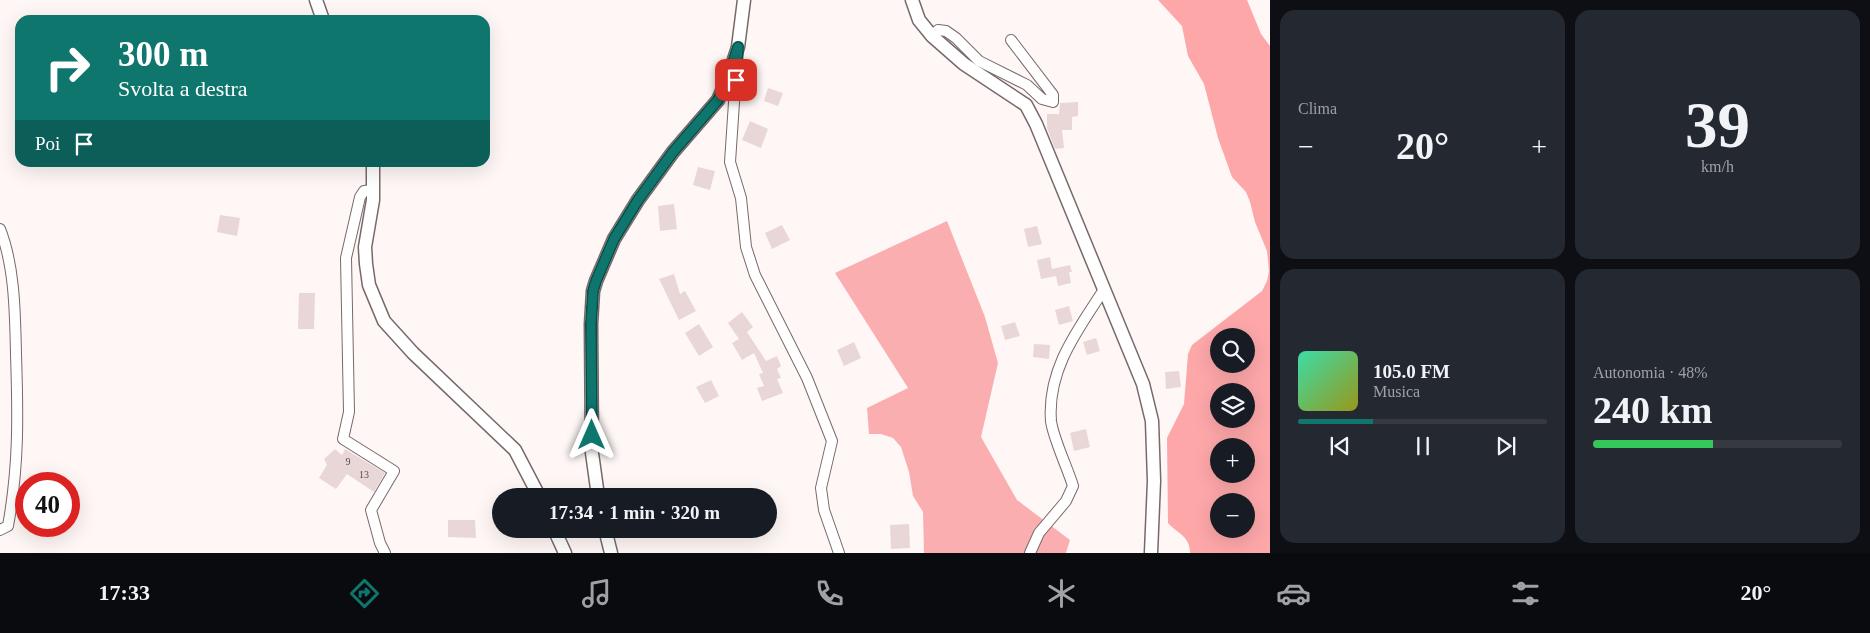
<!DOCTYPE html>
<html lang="it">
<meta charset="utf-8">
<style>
:root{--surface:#171b24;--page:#242831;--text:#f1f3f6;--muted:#9ea1a6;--line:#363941;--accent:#0f766e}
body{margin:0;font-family:Georgia,serif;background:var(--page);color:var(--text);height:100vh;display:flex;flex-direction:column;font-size:19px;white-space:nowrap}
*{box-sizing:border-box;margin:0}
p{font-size:16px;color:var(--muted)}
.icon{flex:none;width:28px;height:28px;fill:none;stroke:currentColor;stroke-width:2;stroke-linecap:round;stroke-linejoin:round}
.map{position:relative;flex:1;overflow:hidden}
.panel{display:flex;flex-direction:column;gap:10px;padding:10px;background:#0d0f14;width:600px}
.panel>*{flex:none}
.banner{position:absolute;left:15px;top:15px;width:475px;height:152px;border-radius:15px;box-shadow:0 5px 20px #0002;background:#0f766e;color:#fff;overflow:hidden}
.fabs{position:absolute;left:1210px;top:328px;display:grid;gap:10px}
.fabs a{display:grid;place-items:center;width:45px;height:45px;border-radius:50%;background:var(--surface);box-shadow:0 5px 20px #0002;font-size:25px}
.speed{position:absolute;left:15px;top:472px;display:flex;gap:10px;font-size:25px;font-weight:700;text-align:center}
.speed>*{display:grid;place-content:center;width:65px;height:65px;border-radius:50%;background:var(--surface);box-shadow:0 5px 20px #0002;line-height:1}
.speed .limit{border:8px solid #d22;background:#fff;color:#111}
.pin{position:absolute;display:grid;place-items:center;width:42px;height:42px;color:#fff;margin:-21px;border-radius:10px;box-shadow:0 2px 8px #0006}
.me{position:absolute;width:55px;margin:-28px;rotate:0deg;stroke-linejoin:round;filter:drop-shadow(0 0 4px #0008)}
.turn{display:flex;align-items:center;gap:18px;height:105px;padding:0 20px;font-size:22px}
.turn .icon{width:65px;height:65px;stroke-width:2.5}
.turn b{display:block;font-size:35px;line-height:42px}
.then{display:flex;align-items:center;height:48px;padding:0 20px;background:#0003;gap:10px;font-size:19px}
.big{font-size:38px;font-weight:700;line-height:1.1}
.panel .widget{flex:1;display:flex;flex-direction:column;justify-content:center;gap:8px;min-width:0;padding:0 18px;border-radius:15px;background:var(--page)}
.panel .dial{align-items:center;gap:0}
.dial b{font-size:65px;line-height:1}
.song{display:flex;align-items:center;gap:15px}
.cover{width:60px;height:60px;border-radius:8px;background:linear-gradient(135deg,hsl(160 70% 55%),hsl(60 70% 35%))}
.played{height:5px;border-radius:2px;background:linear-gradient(90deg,var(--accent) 30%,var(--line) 30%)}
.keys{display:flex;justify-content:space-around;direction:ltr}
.heat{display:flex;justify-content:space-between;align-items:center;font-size:28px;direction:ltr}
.charge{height:8px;border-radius:4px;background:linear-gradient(90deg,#34c759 48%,var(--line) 0)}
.panel .tiles{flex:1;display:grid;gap:10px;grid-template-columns:repeat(2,1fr)}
.trip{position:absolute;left:492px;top:488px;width:285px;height:50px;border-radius:25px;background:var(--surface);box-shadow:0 5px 20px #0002;font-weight:700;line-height:50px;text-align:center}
.tabs{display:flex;height:80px;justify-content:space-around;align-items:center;background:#090b0e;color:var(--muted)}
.tabs .icon{width:35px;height:35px}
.tabs .active{color:var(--accent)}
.tabs b{font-size:22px;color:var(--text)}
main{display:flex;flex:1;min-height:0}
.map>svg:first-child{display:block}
</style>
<main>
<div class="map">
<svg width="1270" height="553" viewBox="0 0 1270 553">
<rect width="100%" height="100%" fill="#fef7f6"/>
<polygon fill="#fbaeaf" points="947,221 985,317 998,363 981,437 1017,500 1070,540 1066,553 924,553 923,512 913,496 909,472 901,447 893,438 881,434 869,434 867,408 908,388 835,273"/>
<path fill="#fda7a9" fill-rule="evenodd" d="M1158,0H1247L1261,34L1270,46V553H1190C1190,536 1178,534 1168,523L1167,438L1184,404L1188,354L1192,345L1262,291L1267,281L1269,271L1267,251L1255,222L1250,202L1246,192L1232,177L1218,138L1204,84L1188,56L1182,26ZM1219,336H1246V364H1219ZM1219,391H1246V419H1219ZM1219,446H1246V474H1219ZM1219,501H1246V529H1219Z"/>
<g fill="#e9d7d7">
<polygon points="768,88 783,93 778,106 764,101"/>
<polygon points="1078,102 1078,116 1072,117 1072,130 1062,130 1064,148 1055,149 1047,128 1047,114 1059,114 1060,103"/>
<polygon points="750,121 768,129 761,148 742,140"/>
<polygon points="698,167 715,171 710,190 693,185"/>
<polygon points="674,204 677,229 660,231 658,206"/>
<polygon points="220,215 240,218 237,236 217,232"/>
<polygon points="782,225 790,240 772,249 765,233"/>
<polygon points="1037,226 1042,244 1028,247 1024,229"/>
<polygon points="1050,257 1052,269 1070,265 1072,272 1069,272 1071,283 1058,286 1056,276 1041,279 1037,260"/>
<polygon points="674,274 680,294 685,291 696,311 679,320 659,279"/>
<polygon points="299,293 315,293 314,329 298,329"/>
<polygon points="1069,306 1073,321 1059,325 1055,310"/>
<polygon points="742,312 753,327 747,332 766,361 777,356 781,366 777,369 781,378 777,379 783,393 762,401 757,388 764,386 759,374 763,373 754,353 742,360 732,343 739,339 728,323"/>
<polygon points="1015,322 1020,336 1005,340 1001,326"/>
<polygon points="699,324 713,347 699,356 685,333"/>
<polygon points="1096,338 1100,351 1087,355 1083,342"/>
<polygon points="854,342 861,358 844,366 837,350"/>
<polygon points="1034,344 1050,345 1049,359 1033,357"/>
<polygon points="1179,371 1181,387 1166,389 1165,372"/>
<polygon points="711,380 719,396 705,403 696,387"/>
<polygon points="1086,429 1090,447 1074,451 1070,433"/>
<polygon points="335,449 342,455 345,449 385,473 374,492 347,474 336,489 319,478 327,465 324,459"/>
<polygon points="448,520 475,520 476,538 448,537"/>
<polygon points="909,524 910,548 891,549 890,525"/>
</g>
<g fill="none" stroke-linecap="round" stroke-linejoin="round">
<defs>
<g id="minor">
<polyline points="932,36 938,30 946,31 956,38 979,61 1027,85 1042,99 1053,102 1053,95 1011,40"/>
<polyline points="737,58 730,162 741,198 746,247 755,275 807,378 832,441 821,488 824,510 839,553"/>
<polyline points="373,190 364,191 360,197 346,258 349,412 343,439 394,471 371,510 380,543 385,553"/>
<path d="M0,229C15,267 15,314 16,354C18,415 19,465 8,526L0,530"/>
<path d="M1030,553L1039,533L1066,501L1073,486C1068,469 1053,438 1051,421C1047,370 1077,331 1103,291"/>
</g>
<g id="tertiary">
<polyline points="316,0 323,20"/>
<polyline points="912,0 919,20 932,36 964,64 1026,105 1036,124 1143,384 1152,421 1154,481 1151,553"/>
<polyline points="373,162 373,200 365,247 366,264 369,285 384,321 413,353 515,450 539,496"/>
<polyline points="598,496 592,453 591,324 593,291 596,281 614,239 638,200 673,152 718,100 729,75 738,47 744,0"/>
<polyline points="554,529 565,553"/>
<polyline points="605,529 611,553"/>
</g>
</defs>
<use href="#minor" stroke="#786969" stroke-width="12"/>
<use href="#tertiary" stroke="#786969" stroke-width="15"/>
<use href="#minor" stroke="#fff" stroke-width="10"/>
<use href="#tertiary" stroke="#fff" stroke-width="12"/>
</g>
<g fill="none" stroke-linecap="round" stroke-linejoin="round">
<defs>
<polyline id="route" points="592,435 591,324 593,291 596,281 614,239 638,200 673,152 718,100 729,75 738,47 736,80"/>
</defs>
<use href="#route" stroke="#0a4d48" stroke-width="12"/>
<use href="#route" stroke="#0f766e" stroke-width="9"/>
</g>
<g text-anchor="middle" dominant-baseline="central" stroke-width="5" stroke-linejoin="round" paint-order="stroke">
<g font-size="10" fill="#574e4e">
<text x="348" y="461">9</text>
<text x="364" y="474">13</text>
</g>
</g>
</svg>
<div class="fabs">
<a><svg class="icon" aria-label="search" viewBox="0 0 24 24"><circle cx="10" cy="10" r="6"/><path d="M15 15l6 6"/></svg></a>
<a><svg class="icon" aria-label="layers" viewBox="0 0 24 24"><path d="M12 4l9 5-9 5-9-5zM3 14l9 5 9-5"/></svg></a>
<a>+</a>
<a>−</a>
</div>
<div class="speed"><div class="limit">40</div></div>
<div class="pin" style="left:736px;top:80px;background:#d93025"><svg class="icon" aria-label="arrive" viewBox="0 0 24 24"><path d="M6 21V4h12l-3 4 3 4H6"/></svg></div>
<svg class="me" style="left:592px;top:435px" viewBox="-20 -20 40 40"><path d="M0-17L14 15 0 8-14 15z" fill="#0f766e" stroke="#fff" stroke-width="4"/></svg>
<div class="trip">17:34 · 1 min · 320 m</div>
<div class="banner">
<div class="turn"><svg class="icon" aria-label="right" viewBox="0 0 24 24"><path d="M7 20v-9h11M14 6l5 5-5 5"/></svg><div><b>300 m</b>Svolta a destra</div></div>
<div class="then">Poi<svg class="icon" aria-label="arrive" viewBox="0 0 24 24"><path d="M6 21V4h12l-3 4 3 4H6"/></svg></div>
</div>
</div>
<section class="panel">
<div class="tiles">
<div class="widget"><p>Clima</p>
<div class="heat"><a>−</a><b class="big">20°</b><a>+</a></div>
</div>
<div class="widget dial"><b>39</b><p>km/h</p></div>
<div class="widget">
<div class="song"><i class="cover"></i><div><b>105.0 FM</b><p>Musica</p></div></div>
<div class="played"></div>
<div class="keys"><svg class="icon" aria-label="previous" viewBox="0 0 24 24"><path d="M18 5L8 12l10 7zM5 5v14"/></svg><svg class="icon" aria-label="pause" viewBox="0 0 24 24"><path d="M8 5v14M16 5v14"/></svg><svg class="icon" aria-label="next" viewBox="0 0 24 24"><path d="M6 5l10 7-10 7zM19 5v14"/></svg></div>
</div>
<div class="widget"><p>Autonomia · 48%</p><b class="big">240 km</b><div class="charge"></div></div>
</div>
</section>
</main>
<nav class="tabs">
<b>17:33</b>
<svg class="icon active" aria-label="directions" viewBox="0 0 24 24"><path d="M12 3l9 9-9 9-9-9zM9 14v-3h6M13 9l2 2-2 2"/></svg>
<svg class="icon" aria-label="music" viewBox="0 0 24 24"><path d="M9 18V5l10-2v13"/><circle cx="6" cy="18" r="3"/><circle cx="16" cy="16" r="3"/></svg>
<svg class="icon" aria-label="phone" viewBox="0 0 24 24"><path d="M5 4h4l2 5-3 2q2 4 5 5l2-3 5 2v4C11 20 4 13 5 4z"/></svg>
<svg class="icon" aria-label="climate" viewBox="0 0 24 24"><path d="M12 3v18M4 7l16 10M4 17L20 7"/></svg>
<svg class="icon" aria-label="car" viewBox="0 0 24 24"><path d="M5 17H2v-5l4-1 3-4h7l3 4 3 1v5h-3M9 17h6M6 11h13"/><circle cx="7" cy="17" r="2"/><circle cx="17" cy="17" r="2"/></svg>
<svg class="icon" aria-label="filters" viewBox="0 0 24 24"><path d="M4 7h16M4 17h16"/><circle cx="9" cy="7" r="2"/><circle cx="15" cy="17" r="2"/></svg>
<b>20°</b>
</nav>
